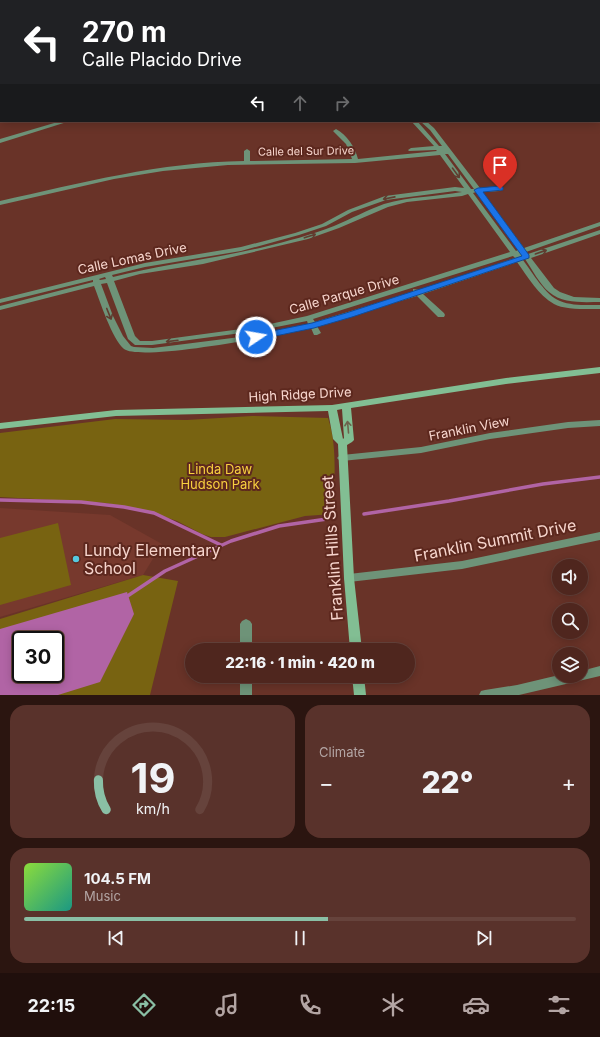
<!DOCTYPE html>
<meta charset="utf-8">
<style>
:root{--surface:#4f261e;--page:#59322b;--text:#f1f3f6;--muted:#b3a5a4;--line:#66433c;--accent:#8abfa5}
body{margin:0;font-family:Inter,sans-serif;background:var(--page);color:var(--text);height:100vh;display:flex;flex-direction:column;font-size:15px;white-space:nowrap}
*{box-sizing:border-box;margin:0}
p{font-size:13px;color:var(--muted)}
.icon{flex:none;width:22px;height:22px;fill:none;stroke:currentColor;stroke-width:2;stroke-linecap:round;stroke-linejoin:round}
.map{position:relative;height:695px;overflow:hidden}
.sheet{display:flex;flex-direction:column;gap:10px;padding:10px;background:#2b1510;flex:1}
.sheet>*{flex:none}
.guide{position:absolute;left:0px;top:0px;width:600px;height:122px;box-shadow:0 2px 10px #0003,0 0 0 1px var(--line);background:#202124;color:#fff;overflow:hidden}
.fabs{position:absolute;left:552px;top:559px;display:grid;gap:8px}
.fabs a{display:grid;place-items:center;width:36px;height:36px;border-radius:50%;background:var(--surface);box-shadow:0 2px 10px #0003,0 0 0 1px var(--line);font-size:20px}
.speed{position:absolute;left:12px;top:631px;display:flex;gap:8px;font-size:20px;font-weight:700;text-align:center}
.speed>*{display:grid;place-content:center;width:52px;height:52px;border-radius:50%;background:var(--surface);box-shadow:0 2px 10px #0003,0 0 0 1px var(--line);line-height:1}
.speed .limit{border:2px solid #111;border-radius:6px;background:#fff;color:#111}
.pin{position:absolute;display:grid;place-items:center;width:34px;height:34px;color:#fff;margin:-41px -17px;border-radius:50% 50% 50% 0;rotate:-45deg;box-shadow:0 0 4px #0007}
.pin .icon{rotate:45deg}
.me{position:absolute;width:44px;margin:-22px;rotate:78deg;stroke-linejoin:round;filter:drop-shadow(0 0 3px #0008)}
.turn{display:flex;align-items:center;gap:14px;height:84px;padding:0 16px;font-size:18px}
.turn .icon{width:52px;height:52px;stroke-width:2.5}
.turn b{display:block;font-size:28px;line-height:34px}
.lanes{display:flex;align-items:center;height:38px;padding:0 16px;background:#0003;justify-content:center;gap:20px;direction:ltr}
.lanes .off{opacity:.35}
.big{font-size:30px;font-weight:800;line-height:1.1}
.sheet .tile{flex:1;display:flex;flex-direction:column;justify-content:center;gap:6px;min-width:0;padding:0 14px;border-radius:16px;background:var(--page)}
.sheet .dial{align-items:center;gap:0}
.dial svg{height:104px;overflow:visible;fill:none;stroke:var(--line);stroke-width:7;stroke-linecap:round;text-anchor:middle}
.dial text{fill:var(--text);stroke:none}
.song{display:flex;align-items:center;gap:12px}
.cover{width:48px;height:48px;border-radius:6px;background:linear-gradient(135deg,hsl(90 70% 55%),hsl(170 70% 35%))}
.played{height:4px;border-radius:2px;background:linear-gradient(90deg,var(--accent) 55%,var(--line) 55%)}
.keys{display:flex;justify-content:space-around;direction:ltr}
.heat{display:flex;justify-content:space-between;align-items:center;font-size:22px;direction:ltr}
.sheet .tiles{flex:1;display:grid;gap:10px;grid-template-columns:1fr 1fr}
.tile:last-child{grid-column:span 2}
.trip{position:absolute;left:185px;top:643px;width:230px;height:40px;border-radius:20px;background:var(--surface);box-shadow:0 2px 10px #0003,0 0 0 1px var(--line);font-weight:800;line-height:40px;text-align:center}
.menu{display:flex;height:64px;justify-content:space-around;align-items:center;background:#200f0c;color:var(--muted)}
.menu .icon{width:28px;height:28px}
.menu .on{color:var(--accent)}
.menu b{font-size:18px;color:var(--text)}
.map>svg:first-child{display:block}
</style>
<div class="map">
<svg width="600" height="695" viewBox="0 0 600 695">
<rect width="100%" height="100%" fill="#693328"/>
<polygon fill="#77392d" points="0,508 110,515 162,544 143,575 0,617"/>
<g fill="#786311" fill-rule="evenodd">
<path d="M252,416L328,418C338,448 334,482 333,514L305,516L225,537H211L202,534L177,521L147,511L106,503L0,497V433L115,419L187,420Z"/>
<polygon points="58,523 71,585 0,605 0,538"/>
<path d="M143,575L178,581L150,695H0V619ZM21,640H55V674H21Z"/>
</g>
<path fill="#b164a5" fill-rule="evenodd" d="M127,592L134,614L100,682L58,695H0V629ZM21,640H55V674H21Z"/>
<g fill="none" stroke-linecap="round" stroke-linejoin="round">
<polyline stroke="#b164a5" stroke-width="2" points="0,121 2,121"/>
<g stroke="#b164a5" stroke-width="3.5">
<polyline points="0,500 81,502 124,507 154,513 221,545"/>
<polyline points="364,514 449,501 543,484 600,477"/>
<polyline points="126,597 165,571 231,541 279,526 327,519"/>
</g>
<g fill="#6e9378" fill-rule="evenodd">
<polygon points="121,0 130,0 131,1 122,1"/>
<rect x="497" y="0" width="4" height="1"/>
<rect x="599" y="7" width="1" height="2"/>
<rect x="0" y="21" width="1" height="2"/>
<rect x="599" y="30" width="1" height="2"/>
<rect x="0" y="42" width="1" height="2"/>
<rect x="0" y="79" width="1" height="2"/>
<polygon points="600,89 600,93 599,94 599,90"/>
<polygon points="61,121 70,121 0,143 0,139"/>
<path d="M411,121H417L439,146H442L430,130L420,121H426L434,128L480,188H502L503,189L500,191L482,192L524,248L600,222V226L526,252L528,254L600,230V234L531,258L554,288L560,292L574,297L600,298V302C583,302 563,304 549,292C541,286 531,268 525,259L523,260C532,272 546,296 560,301C572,306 587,305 600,305V309C588,309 564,310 554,304C538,295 528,277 517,262L423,294L444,313L445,315L444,317H438L417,296L317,326L321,333L317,335H314L311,328C283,334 142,362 124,349C112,339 100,301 94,286L0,310V306L93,282V280L0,303V299L145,263L241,247L295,233L322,224L348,210L385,196L455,187L464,188L440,155L355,163L228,165L163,171L114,179L0,205V201C81,183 161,162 244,161V151L247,149L250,151V161L352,159L346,144L333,131L336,129C347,135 355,147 358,159L437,151L436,150L409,151L408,150L411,148L434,146ZM445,154H448L474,189H471ZM455,191L462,192C436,197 410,196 384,204C367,210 351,219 334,226C311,235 288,241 264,247C214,259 163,264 113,277L112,275L145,267L241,251L299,235L326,226L352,212L386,200ZM476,192L518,250L516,251L473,193ZM468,194L510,252L307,316L256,327L152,341H140L135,336L114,281L140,274L203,264L308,239L339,228L388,207L407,202L462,196ZM513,256L515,258L419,290L413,289V292L315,322L313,319ZM105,277L106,279L100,280L99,279ZM107,283L128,339L135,345H152L256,331L307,321L308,324L256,335L153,348L134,347L131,346L123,336L113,316L101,284Z"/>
<polygon points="600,420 600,426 568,428 490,439 421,453 342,461 339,460 337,458 339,456 342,455 421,447 490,433 568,422"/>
<polygon points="600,532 600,540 462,569 349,582 345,581 344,578 345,575 349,574 462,561"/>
<polygon points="246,619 250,621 252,624 252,650 240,650 240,624 242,621"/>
<polygon points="600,666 600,676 519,695 479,695 481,691 485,690 517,685 559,675 581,676 581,671"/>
<rect x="240" y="676" width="12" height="19"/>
</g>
<g fill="#82be93" fill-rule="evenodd">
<rect x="599" y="55" width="1" height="2"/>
<polygon points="1,82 1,86 0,87 0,83"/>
<path d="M600,367V373L506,384L351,408L354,440L352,442L347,445L354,578L362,650H350L344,578L338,444L333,439L328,411L116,416L0,429V423L116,410L332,405L506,378ZM342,409L344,438L343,439L337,410Z"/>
<polygon points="352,676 364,676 366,695 354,695"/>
</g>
</g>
<defs><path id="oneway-shaft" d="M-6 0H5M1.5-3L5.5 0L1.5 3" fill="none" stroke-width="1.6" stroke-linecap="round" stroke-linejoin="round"/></defs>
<g stroke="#603d30">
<use href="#oneway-shaft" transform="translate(456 173) rotate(54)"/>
<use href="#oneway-shaft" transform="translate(389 198) rotate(169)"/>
<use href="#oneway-shaft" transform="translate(310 236) rotate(-18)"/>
<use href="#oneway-shaft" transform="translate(541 252) rotate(-19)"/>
<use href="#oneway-shaft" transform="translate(109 314) rotate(68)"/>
<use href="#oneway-shaft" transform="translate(172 341) rotate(173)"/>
</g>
<use stroke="#6c644d" href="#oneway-shaft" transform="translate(348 427) rotate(-95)"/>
<polygon fill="#1a73e8" stroke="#114b97" points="500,186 503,187 503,190 483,192 529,255 529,258 352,317 314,328 256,340 251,337 252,335 312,323 346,313 522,256 474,190 478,188"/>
<circle fill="#56c9e0" stroke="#5d281e" stroke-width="1.5" cx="76" cy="559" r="4"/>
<g text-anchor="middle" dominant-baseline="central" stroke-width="4" stroke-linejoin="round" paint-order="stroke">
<g font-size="11" fill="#f7d5cd" stroke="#5d281e">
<text transform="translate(306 151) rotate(-1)">Calle del Sur Drive</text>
</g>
<g font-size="13" fill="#f7d5cd" stroke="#5d281e">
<text transform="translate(132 258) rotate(-12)">Calle Lomas Drive</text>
<text transform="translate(344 294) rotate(-16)">Calle Parque Drive</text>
<text transform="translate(300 394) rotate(-3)">High Ridge Drive</text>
<text transform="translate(469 428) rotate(-11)">Franklin View</text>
</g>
<g font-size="13" fill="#f8d03f" stroke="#5d281e">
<text x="220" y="469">Linda Daw<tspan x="220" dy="15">Hudson Park</tspan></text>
</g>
<g font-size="16" fill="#f7d5cd" stroke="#5d281e">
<text transform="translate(495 540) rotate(-11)">Franklin Summit Drive</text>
<text transform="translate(332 548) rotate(-94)">Franklin Hills Street</text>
</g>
<g font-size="16" fill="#f7d5cd" stroke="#5d281e" text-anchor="start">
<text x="84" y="550">Lundy Elementary<tspan x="84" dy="18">School</tspan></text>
</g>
</g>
</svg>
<div class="fabs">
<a><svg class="icon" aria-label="sound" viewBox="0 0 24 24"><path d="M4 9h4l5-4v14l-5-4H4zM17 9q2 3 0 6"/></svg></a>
<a><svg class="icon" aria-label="search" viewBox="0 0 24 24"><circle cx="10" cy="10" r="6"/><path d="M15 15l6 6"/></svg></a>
<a><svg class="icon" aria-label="layers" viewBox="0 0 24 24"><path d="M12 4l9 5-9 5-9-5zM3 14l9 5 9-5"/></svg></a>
</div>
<div class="speed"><div class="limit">30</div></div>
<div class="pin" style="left:500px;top:189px;background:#d93025"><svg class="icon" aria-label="arrive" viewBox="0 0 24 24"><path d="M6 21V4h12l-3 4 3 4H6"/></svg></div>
<svg class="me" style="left:256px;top:337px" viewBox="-20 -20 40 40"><circle r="17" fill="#1a73e8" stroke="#fff" stroke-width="3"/><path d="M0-11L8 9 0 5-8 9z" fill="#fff"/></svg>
<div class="trip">22:16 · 1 min · 420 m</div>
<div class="guide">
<div class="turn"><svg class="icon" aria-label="left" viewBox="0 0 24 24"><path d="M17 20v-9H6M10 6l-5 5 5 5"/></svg><div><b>270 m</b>Calle Placido Drive</div></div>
<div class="lanes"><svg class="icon" aria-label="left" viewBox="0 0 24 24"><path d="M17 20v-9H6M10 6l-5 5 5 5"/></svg><svg class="icon off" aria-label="ahead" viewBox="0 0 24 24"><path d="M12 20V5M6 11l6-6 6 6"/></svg><svg class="icon off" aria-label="right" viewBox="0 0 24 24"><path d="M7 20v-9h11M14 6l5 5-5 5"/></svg></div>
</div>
</div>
<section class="sheet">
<div class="tiles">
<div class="tile dial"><svg viewBox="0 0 100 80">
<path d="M14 69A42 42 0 1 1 86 69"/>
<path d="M14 69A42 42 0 0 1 8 46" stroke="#8abfa5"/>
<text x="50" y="56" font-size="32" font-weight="700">19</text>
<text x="50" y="72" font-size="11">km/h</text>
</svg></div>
<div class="tile"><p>Climate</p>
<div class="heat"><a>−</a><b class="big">22°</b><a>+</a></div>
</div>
<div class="tile">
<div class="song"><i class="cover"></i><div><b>104.5 FM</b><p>Music</p></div></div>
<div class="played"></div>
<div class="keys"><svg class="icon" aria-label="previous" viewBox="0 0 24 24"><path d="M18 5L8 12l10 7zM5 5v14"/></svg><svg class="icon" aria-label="pause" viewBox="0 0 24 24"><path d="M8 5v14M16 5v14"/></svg><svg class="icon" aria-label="next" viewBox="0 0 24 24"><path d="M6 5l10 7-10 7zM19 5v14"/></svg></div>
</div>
</div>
</section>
<nav class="menu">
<b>22:15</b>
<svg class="icon on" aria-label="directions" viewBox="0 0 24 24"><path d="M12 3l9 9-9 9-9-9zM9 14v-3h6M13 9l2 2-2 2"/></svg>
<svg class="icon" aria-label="music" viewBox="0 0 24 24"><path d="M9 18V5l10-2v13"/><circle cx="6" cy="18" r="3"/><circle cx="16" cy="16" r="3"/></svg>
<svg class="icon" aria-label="phone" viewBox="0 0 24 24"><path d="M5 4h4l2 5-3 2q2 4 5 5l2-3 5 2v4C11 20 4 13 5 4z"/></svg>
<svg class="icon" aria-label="climate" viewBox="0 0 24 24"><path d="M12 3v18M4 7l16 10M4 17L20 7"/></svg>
<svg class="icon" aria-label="car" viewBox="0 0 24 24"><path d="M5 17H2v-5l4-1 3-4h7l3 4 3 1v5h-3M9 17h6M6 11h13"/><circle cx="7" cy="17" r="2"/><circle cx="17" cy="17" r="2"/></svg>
<svg class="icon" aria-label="filters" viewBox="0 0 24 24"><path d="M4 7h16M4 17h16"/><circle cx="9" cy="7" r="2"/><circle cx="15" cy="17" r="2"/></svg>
</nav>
